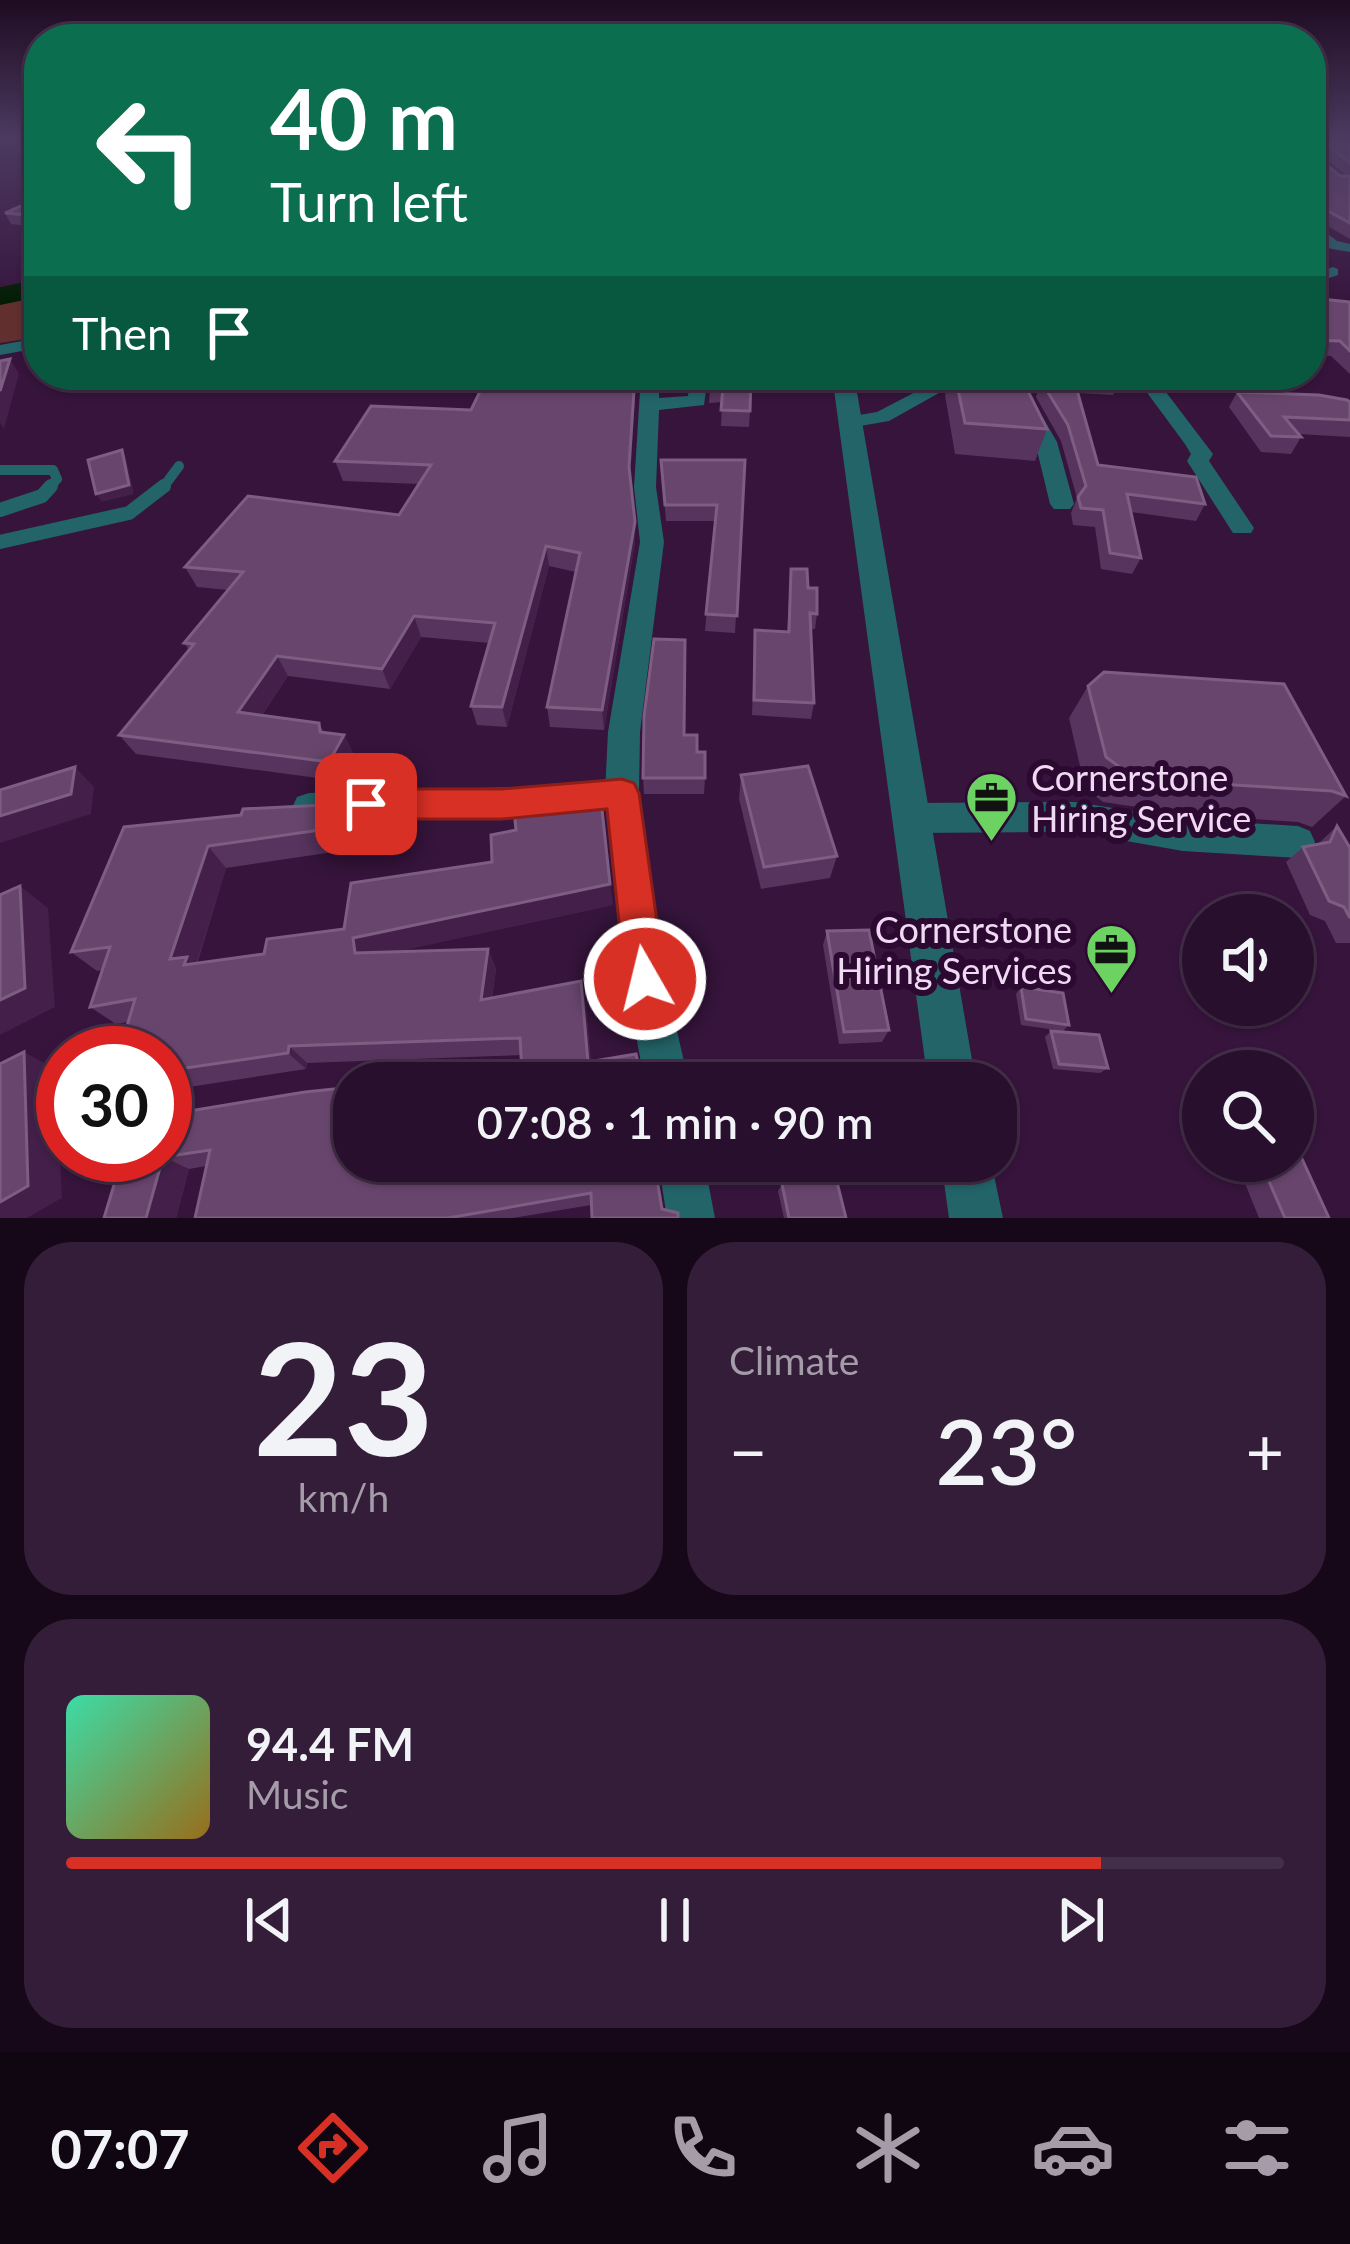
<!DOCTYPE html>
<meta charset="utf-8">
<style>
:root{--surface:#280f2d;--page:#341d39;--text:#f1f3f6;--muted:#a59caa;--line:#442f49;--accent:#d93025}
body{margin:0;font-family:Lato,sans-serif;background:var(--page);color:var(--text);height:100vh;display:flex;flex-direction:column;font-size:45px;white-space:nowrap}
*{box-sizing:border-box;margin:0}
p{font-size:39px;color:var(--muted)}
.icon{flex:none;width:66px;height:66px;fill:none;stroke:currentColor;stroke-width:2;stroke-linecap:round;stroke-linejoin:round}
.map{position:relative;height:1218px;overflow:hidden}
.details{display:flex;flex-direction:column;gap:24px;padding:24px;background:#160819;flex:1}
.details>*{flex:none}
.top-card{position:absolute;left:24px;top:24px;width:1302px;height:366px;border-radius:48px;box-shadow:0 3px 9px #0004,0 0 0 3px var(--line);background:#0b6e4f;color:#fff;overflow:hidden}
.tools{position:absolute;left:1182px;top:894px;display:grid;gap:24px}
.tools a{display:grid;place-items:center;width:132px;height:132px;border-radius:50%;background:var(--surface);box-shadow:0 3px 9px #0004,0 0 0 3px var(--line);font-size:60px}
.speed{position:absolute;left:36px;top:1026px;display:flex;gap:24px;font-size:60px;font-weight:700;text-align:center}
.speed>*{display:grid;place-content:center;width:156px;height:156px;border-radius:50%;background:var(--surface);box-shadow:0 3px 9px #0004,0 0 0 3px var(--line);line-height:1}
.speed .limit{border:18px solid #d22;background:#fff;color:#111}
.pin{position:absolute;display:grid;place-items:center;width:102px;height:102px;color:#fff;margin:-51px;border-radius:24px;box-shadow:0 6px 18px #0006}
.me{position:absolute;width:132px;margin:-66px;rotate:352deg;stroke-linejoin:round;filter:drop-shadow(0 0 9px #0008)}
.turn{display:flex;align-items:center;gap:42px;height:252px;padding:0 48px;font-size:54px}
.turn .icon{width:156px;height:156px;stroke-width:2.5}
.turn b{display:block;font-size:84px;line-height:102px}
.then{display:flex;align-items:center;height:114px;padding:0 48px;background:#0003;gap:24px;font-size:45px}
.big{font-size:90px;font-weight:600;line-height:1.1}
.details .tile{flex:1;display:flex;flex-direction:column;justify-content:center;gap:18px;min-width:0;padding:0 42px;border-radius:48px;background:var(--page)}
.details .dial{align-items:center;gap:0}
.dial b{font-size:156px;line-height:1}
.song{display:flex;align-items:center;gap:36px}
.cover{width:144px;height:144px;border-radius:18px;background:linear-gradient(135deg,hsl(160 70% 55%),hsl(40 70% 35%))}
.played{height:12px;border-radius:6px;background:linear-gradient(90deg,var(--accent) 85%,var(--line) 85%)}
.keys{display:flex;justify-content:space-around;direction:ltr}
.heat{display:flex;justify-content:space-between;align-items:center;font-size:66px;direction:ltr}
.details .tiles{flex:1;display:grid;gap:24px;grid-template-columns:1fr 1fr}
.tile:last-child{grid-column:span 2}
.trip{position:absolute;left:333px;top:1062px;width:684px;height:120px;border-radius:48px;background:var(--surface);box-shadow:0 3px 9px #0004,0 0 0 3px var(--line);font-weight:600;line-height:120px;text-align:center}
.tabs{display:flex;height:192px;justify-content:space-around;align-items:center;background:#100612;color:var(--muted)}
.tabs .icon{width:84px;height:84px}
.tabs .active{color:var(--accent)}
.tabs b{font-size:54px;color:var(--text)}
.map>svg:first-child{display:block}
</style>
<div class="map">
<svg width="1350" height="1218" viewBox="0 0 1350 1218">
<rect width="100%" height="100%" fill="#36143c"/>
<polygon fill="#622f2f" points="39,280 39,337 0,343 0,287"/>
<g fill="none" stroke-linecap="round" stroke-linejoin="round">
<polygon fill="#001c00" fill-rule="evenodd" points="39,279 39,297 0,305 0,287"/>
<g stroke="#236469" stroke-width="10">
<polyline points="0,470 53,470 57,479 48,489"/>
<polyline points="162,489 179,466"/>
</g>
<g stroke="#236469" stroke-width="14">
<polyline points="0,510 42,496 51,486"/>
<polyline points="0,542 129,513 164,486"/>
</g>
<g fill="#236469" fill-rule="evenodd">
<polygon points="1311,221 1337,241 1350,244 1350,252 1327,248 1311,233"/>
<polygon points="1333,267 1338,269 1338,275 1311,284 1311,274"/>
<polygon points="39,338 39,348 0,355 0,345"/>
<polygon points="641,375 659,375 659,398 688,396 690,375 708,375 704,405 659,410 656,487 664,542 640,732 639,793 665,979 689,1083 645,1083 625,979 605,793 608,732 640,542 634,487"/>
<polygon points="948,375 971,375 889,421 849,428 839,422 842,418 877,412"/>
<polygon points="1000,375 1018,375 1057,442 1074,504 1070,509 1054,509 1050,504 1035,442"/>
<polygon points="1134,375 1153,375 1213,454 1209,461 1254,528 1251,533 1233,533 1187,461 1191,454 1185,444"/>
<polygon points="547,786 559,791 564,801 559,811 547,816 309,823 297,819 292,808 297,797 309,793"/>
<polygon points="1075,802 1183,819 1298,826 1310,831 1315,842 1310,853 1298,858 1183,851 1075,832 913,833 901,829 896,818 901,807 913,803"/>
<polygon points="658,1161 704,1161 715,1218 667,1218"/>
</g>
<g fill="#236469" fill-rule="evenodd">
<polygon points="832,375 854,375 976,1083 928,1083"/>
<polygon points="941,1161 991,1161 1003,1218 949,1218"/>
</g>
</g>
<g fill="#57345d" fill-rule="evenodd">
<path d="M1311,139H1350V239L1314,218L1313,221L1319,229L1311,241ZM1314,148L1347,176H1340L1313,154Z"/>
<polygon points="39,198 39,227 11,224 5,213"/>
<polygon points="1311,298 1350,302 1350,374 1331,356 1311,355"/>
<polygon points="469,375 636,375 630,480 635,542 604,730 550,727 547,707 576,572 549,566 507,727 477,725 471,706 490,643 421,637 390,689 288,676 262,715 319,723 324,733 344,735 354,755 340,781 136,754 119,735 189,650 184,643 228,590 197,587 185,567 399,515 419,484 343,481 335,461 471,410 487,375 469,377"/>
<polygon points="660,375 685,375 684,392 664,393"/>
<polygon points="711,375 750,411 749,427 721,426 722,402 709,403"/>
<polygon points="950,375 1020,375 1047,429 1035,461 955,454 945,395"/>
<polygon points="1070,375 1117,375 1120,379 1113,395 1079,393 1076,387 1098,465 1205,504 1196,521 1131,512 1141,558 1132,574 1101,569 1095,527 1073,525 1071,513 1077,498 1061,441 1036,397 1041,381 1074,383"/>
<polygon points="1237,392 1350,402 1350,437 1298,434 1301,437 1291,454 1261,452 1229,407"/>
<polygon points="661,460 745,460 735,633 705,631 715,521 666,521"/>
<polygon points="791,569 808,588 817,614 815,629 811,629 814,703 811,719 752,715 755,630 787,632"/>
<polygon points="1088,686 1346,796 1312,827 1298,822 1191,815 1103,802 1085,788 1069,718"/>
<polygon points="684,735 697,752 705,778 704,794 644,794 643,778"/>
<polygon points="741,775 837,856 830,878 761,889 739,799"/>
<polygon points="357,826 354,849 226,868 197,964 613,905 394,952 488,949 496,969 492,998 585,999 591,1062 522,1073 521,1055 307,1063 306,1069 189,1087 165,1072 165,1053 119,1053 128,1022 116,1024 90,1007 102,970 97,971 71,952 124,827"/>
<polygon points="1337,826 1350,848 1350,943 1336,943 1325,921 1310,915 1286,862 1303,847 1318,844"/>
<polygon points="827,931 889,1030 882,1042 839,1044 823,945"/>
<polygon points="1021,987 1069,1025 1063,1031 1021,1025 1016,994"/>
<polygon points="1051,1031 1108,1068 1100,1073 1053,1069 1045,1037"/>
<polygon points="354,1087 655,1161 591,1205 513,1218 195,1218 206,1166 189,1169 176,1218 104,1218 123,1155"/>
<polygon points="1236,1161 1293,1161 1329,1218 1259,1218"/>
<polygon points="782,1184 846,1218 784,1218 778,1191"/>
</g>
<g fill="#431f49">
<polygon points="10,359 19,374 4,429 0,423 0,391"/>
<polygon points="635,375 636,375 630,487 629,467"/>
<polygon points="122,450 126,458 134,494 102,502 96,494"/>
<polygon points="635,522 635,542 604,730 602,710"/>
<polygon points="546,546 549,566 507,727 502,707"/>
<polygon points="414,616 421,637 390,689 382,669"/>
<polygon points="277,656 288,676 250,732 238,712"/>
<polygon points="344,735 354,755 340,781 329,762"/>
<polygon points="75,767 94,787 91,814 0,843 0,816"/>
<polygon points="600,791 613,905 367,958 355,953 353,938 610,884"/>
<polygon points="345,804 357,826 354,849 341,827"/>
<polygon points="208,846 226,868 196,965 208,976 170,959"/>
<polygon points="20,886 48,908 55,1007 0,1035 0,1000"/>
<polygon points="488,949 496,969 489,1018 481,1000"/>
<polygon points="581,981 585,999 592,1078 588,1062"/>
<polygon points="289,1046 307,1063 306,1069 288,1053"/>
<polygon points="24,1052 55,1069 62,1198 27,1218 0,1218 0,1202"/>
<polygon points="163,1157 189,1169 176,1218 146,1218"/>
</g>
<g fill="#68456d" stroke="#7d5d82" stroke-width="3">
<polygon points="1311,139 1313,139 1313,154 1340,176 1350,176 1350,223 1317,205 1313,221 1319,229 1311,228"/>
<polygon points="1320,139 1350,139 1350,163"/>
<polygon points="39,198 39,216 5,213"/>
<polygon points="1311,298 1350,302 1350,351 1340,341 1311,340"/>
<polygon points="10,359 0,391 0,361"/>
<polygon points="488,375 635,375 629,467 635,522 602,710 547,707 580,553 546,546 502,707 471,706 495,623 414,616 382,669 277,656 238,712 319,723 320,732 344,735 329,762 119,735 194,644 184,643 243,572 185,567 248,496 399,515 431,465 335,461 371,406 471,410"/>
<polygon points="711,375 746,375 745,377 751,377 750,411 721,410 723,387 709,387"/>
<polygon points="955,375 1020,375 1047,429 965,423"/>
<polygon points="1084,375 1117,375 1120,379 1085,378"/>
<polygon points="1041,381 1075,383 1098,465 1196,477 1205,504 1127,494 1141,558 1110,553 1103,510 1081,508 1078,497 1086,486 1068,425"/>
<polygon points="1237,392 1319,395 1347,400 1350,402 1350,420 1284,417 1301,437 1271,436"/>
<polygon points="122,450 129,485 96,494 88,460"/>
<polygon points="661,460 745,460 737,616 706,614 717,505 665,505"/>
<polygon points="791,569 807,569 808,588 817,588 817,614 810,613 814,703 754,700 755,630 789,632"/>
<polygon points="654,639 685,640 684,735 697,735 697,752 705,752 705,778 643,778 644,716"/>
<polygon points="1104,672 1284,684 1346,796 1332,791 1218,784 1125,771 1106,757 1088,686"/>
<polygon points="808,766 837,856 764,867 741,775"/>
<polygon points="75,767 71,794 0,816 0,790"/>
<polygon points="600,791 610,884 353,938 355,953 488,949 481,1000 581,981 588,1062 636,1054 640,1071 653,1072 655,1083 404,1083 522,1073 520,1038 289,1046 288,1053 165,1071 170,1050 156,1053 119,1053 135,999 90,1007 110,947 71,952 124,827 241,815 243,809 345,804 341,827 208,846 170,959 187,957 184,965 264,954 267,939 344,929 351,883 492,862 491,835 516,830 513,800"/>
<polygon points="1337,826 1350,848 1350,918 1344,907 1329,901 1303,847 1330,842"/>
<polygon points="20,886 25,988 0,1000 0,895"/>
<polygon points="869,930 889,1030 844,1032 827,931"/>
<polygon points="1021,987 1063,993 1069,1025 1026,1019"/>
<polygon points="1051,1031 1099,1035 1108,1068 1059,1064"/>
<polygon points="24,1052 28,1186 0,1202 0,1064"/>
<polygon points="354,1087 354,1161 654,1161 662,1209 678,1213 678,1218 592,1218 591,1193 448,1218 195,1218 210,1150 163,1157 146,1218 104,1218 123,1155 165,1155 165,1115 305,1092"/>
<polygon points="1293,1139 1329,1218 1285,1218 1260,1161 1293,1161"/>
<polygon points="835,1174 846,1218 789,1218 782,1184"/>
</g>
<linearGradient id="sky" x2="0" y2="1"><stop stop-color="#1e0b21"/><stop offset="0.45" stop-color="#4c3a61"/><stop offset="1" stop-color="#4c3a61" stop-opacity="0"/></linearGradient>
<rect width="1350" height="309" fill="url(#sky)"/>
<polygon fill="#d93025" stroke="#8d1f18" stroke-width="3" points="622,779 634,783 639,793 665,979 659,993 645,999 631,993 625,979 607,809 502,819 366,819 354,815 349,804 354,794 366,789 502,789"/>
<defs>
<symbol id="office-pin" viewBox="-11 -11 22 30"><path d="M0 17L-7.5 6A9.5 9.5 0 1 1 7.5 6Z" fill="#6cd362" stroke="#2c0931"/><path d="M-6-3h4V-5.5h4V-3h4V5H-6ZM-1-4.5V-3h2v-1.5ZM-6 0V1H6V0Z" fill="#111"/></symbol>
</defs>
<g fill-rule="evenodd">
<use href="#office-pin" x="962" y="768" width="59" height="81"/>
<use href="#office-pin" x="1082" y="920" width="59" height="81"/>
</g>
<g text-anchor="middle" dominant-baseline="central" stroke-width="12" stroke-linejoin="round" paint-order="stroke">
<g font-size="36" fill="#f0daf3" stroke="#2c0931" text-anchor="start">
<text x="1031" y="777">Cornerstone<tspan x="1031" dy="41">Hiring Service</tspan></text>
<text x="1072" y="929" text-anchor="end">Cornerstone<tspan x="1072" dy="41">Hiring Services</tspan></text>
</g>
</g>
</svg>
<div class="tools">
<a><svg class="icon" aria-label="sound" viewBox="0 0 24 24"><path d="M4 9h4l5-4v14l-5-4H4zM17 9q2 3 0 6"/></svg></a>
<a><svg class="icon" aria-label="search" viewBox="0 0 24 24"><circle cx="10" cy="10" r="6"/><path d="M15 15l6 6"/></svg></a>
</div>
<div class="speed"><div class="limit">30</div></div>
<div class="pin" style="left:366px;top:804px;background:#d93025"><svg class="icon" aria-label="arrive" viewBox="0 0 24 24"><path d="M6 21V4h12l-3 4 3 4H6"/></svg></div>
<svg class="me" style="left:645px;top:979px" viewBox="-20 -20 40 40"><circle r="17" fill="#d93025" stroke="#fff" stroke-width="3"/><path d="M0-11L8 9 0 5-8 9z" fill="#fff"/></svg>
<div class="trip">07:08 · 1 min · 90 m</div>
<div class="top-card">
<div class="turn"><svg class="icon" aria-label="left" viewBox="0 0 24 24"><path d="M17 20v-9H6M10 6l-5 5 5 5"/></svg><div><b>40 m</b>Turn left</div></div>
<div class="then">Then<svg class="icon" aria-label="arrive" viewBox="0 0 24 24"><path d="M6 21V4h12l-3 4 3 4H6"/></svg></div>
</div>
</div>
<section class="details">
<div class="tiles">
<div class="tile dial"><b>23</b><p>km/h</p></div>
<div class="tile"><p>Climate</p>
<div class="heat"><a>−</a><b class="big">23°</b><a>+</a></div>
</div>
<div class="tile">
<div class="song"><i class="cover"></i><div><b>94.4 FM</b><p>Music</p></div></div>
<div class="played"></div>
<div class="keys"><svg class="icon" aria-label="previous" viewBox="0 0 24 24"><path d="M18 5L8 12l10 7zM5 5v14"/></svg><svg class="icon" aria-label="pause" viewBox="0 0 24 24"><path d="M8 5v14M16 5v14"/></svg><svg class="icon" aria-label="next" viewBox="0 0 24 24"><path d="M6 5l10 7-10 7zM19 5v14"/></svg></div>
</div>
</div>
</section>
<nav class="tabs">
<b>07:07</b>
<svg class="icon active" aria-label="directions" viewBox="0 0 24 24"><path d="M12 3l9 9-9 9-9-9zM9 14v-3h6M13 9l2 2-2 2"/></svg>
<svg class="icon" aria-label="music" viewBox="0 0 24 24"><path d="M9 18V5l10-2v13"/><circle cx="6" cy="18" r="3"/><circle cx="16" cy="16" r="3"/></svg>
<svg class="icon" aria-label="phone" viewBox="0 0 24 24"><path d="M5 4h4l2 5-3 2q2 4 5 5l2-3 5 2v4C11 20 4 13 5 4z"/></svg>
<svg class="icon" aria-label="climate" viewBox="0 0 24 24"><path d="M12 3v18M4 7l16 10M4 17L20 7"/></svg>
<svg class="icon" aria-label="car" viewBox="0 0 24 24"><path d="M5 17H2v-5l4-1 3-4h7l3 4 3 1v5h-3M9 17h6M6 11h13"/><circle cx="7" cy="17" r="2"/><circle cx="17" cy="17" r="2"/></svg>
<svg class="icon" aria-label="filters" viewBox="0 0 24 24"><path d="M4 7h16M4 17h16"/><circle cx="9" cy="7" r="2"/><circle cx="15" cy="17" r="2"/></svg>
</nav>
